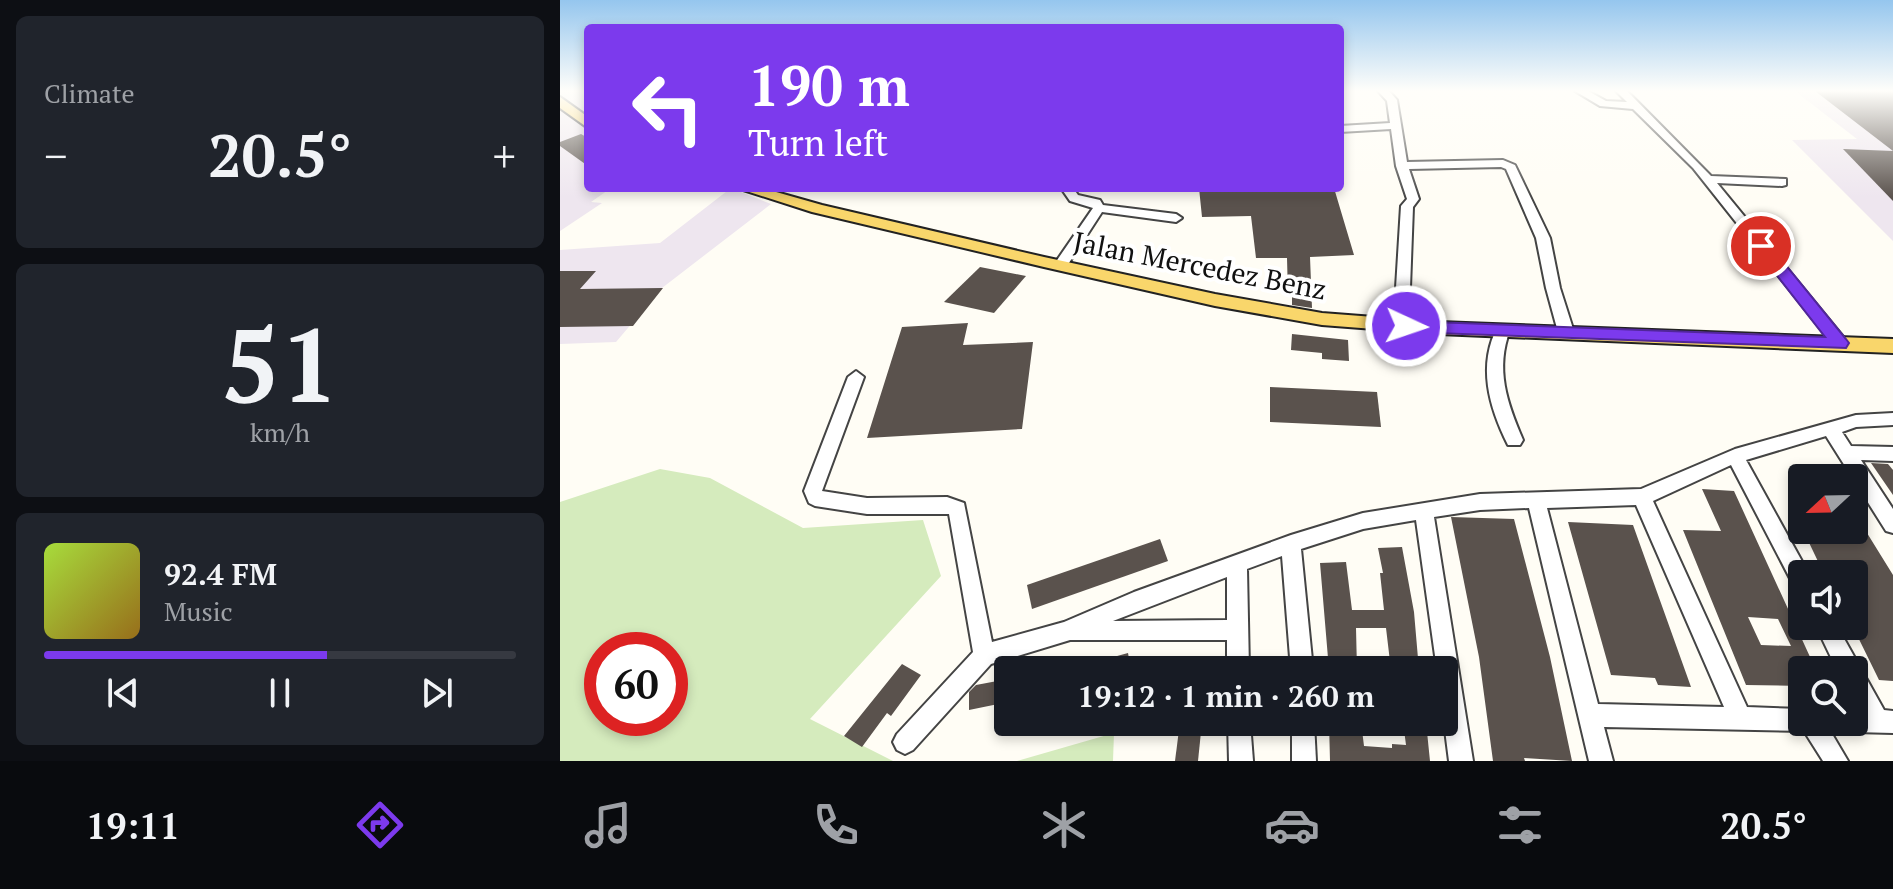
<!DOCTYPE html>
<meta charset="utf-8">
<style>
:root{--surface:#171b24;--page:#20242c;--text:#f1f3f6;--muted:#9ea1a6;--line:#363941;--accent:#7c3aed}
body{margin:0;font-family:"PT Serif",serif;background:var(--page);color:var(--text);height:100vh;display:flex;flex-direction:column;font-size:30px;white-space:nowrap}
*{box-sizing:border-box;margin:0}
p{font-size:26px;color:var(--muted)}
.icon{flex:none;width:44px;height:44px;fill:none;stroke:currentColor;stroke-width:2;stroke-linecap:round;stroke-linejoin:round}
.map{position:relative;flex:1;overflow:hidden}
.drawer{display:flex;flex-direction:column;gap:16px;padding:16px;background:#0d0f14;width:560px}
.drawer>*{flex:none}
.hud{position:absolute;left:24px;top:24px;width:760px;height:168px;border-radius:8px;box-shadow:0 4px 12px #0003;background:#7c3aed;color:#fff;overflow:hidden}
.needle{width:52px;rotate:248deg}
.tools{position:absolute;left:1228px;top:464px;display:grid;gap:16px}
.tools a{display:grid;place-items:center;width:80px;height:80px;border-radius:8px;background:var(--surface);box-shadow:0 4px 12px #0003;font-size:40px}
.speed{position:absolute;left:24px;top:632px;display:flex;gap:16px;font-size:40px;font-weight:700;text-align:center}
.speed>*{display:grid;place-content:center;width:104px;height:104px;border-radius:50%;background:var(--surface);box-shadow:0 4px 12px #0003;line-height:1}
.speed .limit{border:12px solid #d22;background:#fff;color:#111}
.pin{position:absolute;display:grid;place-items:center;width:68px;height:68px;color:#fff;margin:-34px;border:4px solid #fff;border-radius:50%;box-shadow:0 2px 8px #0007}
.me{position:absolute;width:88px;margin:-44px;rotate:93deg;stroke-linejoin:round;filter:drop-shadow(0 0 6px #0008)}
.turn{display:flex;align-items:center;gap:28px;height:168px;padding:0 32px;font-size:36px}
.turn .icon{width:104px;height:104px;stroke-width:2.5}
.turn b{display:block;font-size:56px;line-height:68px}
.big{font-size:60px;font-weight:800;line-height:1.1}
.drawer .widget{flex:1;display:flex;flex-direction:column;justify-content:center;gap:12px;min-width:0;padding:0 28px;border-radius:12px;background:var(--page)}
.drawer .dial{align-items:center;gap:0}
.dial b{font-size:104px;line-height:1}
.song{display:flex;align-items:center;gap:24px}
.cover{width:96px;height:96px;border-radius:12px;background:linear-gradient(135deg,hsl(80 70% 55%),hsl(40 70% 35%))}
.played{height:8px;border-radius:4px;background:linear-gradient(90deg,var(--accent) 60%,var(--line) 60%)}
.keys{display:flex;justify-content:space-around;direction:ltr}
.heat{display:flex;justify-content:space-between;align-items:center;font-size:44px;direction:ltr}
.trip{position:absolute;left:434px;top:656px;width:464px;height:80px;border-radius:8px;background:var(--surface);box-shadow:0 4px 12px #0003;font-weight:800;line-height:80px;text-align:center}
.dock{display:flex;height:128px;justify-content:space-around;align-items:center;background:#090b0e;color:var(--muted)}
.dock .icon{width:56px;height:56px}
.dock .active{color:var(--accent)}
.dock b{font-size:36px;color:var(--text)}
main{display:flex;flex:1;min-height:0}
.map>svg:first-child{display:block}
</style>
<main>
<section class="drawer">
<div class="widget"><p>Climate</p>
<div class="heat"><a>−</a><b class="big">20.5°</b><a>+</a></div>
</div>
<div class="widget dial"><b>51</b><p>km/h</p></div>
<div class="widget">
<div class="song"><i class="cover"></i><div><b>92.4 FM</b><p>Music</p></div></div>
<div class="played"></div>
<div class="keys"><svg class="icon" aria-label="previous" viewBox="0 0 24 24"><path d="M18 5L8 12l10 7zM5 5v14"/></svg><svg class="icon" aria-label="pause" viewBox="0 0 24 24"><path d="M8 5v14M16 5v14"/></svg><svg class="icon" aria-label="next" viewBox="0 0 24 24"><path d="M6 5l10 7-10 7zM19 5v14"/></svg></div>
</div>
</section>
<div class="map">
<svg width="1333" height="761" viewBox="0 0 1333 761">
<rect width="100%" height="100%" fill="#fffdf5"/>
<g fill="#eee6ef">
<polygon points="0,91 28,91 28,188 51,188 31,202 42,203 0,231"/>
<polygon points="1235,91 1333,91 1333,241 1232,140 1297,139"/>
<polygon points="171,188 211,204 102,288 56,342 0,344 0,250 100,243"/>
</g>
<g fill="#d5ebbd" fill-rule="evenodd">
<path d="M100,469L150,478L243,528L363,520L381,576L250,719L333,761H0V502ZM42,650H110V718H42Z"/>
<polygon points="554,733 553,761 457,761"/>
</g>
<g fill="#5a524d" fill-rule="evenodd">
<polygon points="1255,91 1333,91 1333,151"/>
<polygon points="21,134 28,138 28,166 0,146 0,142"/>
<polygon points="1283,149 1333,151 1333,201"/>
<polygon points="639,188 774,188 794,255 750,257 752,308 732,305 732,296 728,296 727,258 696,258 691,216 642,217"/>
<polygon points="420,267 466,276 434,313 384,302"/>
<polygon points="0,271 36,271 20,289 103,288 73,326 0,327"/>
<polygon points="408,323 403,345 473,342 462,429 307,438 342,327"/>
<polygon points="732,334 788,340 789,361 762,359 762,353 731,350"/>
<polygon points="710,387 817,392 821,427 710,422"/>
<polygon points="1311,463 1328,464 1333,470 1333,495"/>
<path d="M1142,489L1174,491L1256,670H1242V686L1186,685L1123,530L1161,531ZM1188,617L1218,619L1231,646L1201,645Z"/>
<polygon points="1294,512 1333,575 1333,681 1319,680 1294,629 1294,574 1264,574 1243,530 1294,530"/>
<polygon points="891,517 954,519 990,657 1012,761 964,758 965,761 933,761 919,657"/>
<polygon points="1008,522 1073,525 1131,687 1098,685 1095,678 1051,675"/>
<polygon points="600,539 608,561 472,609 467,585"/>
<polygon points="842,547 854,612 859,670 831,670 826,628 796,628 797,670 769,670 760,563 786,562 792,610 824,610 820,573 823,573 818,548"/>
<polygon points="568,653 571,670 521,670 521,666"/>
<polygon points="342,664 361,675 331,716 327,713 302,747 284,736"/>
<polygon points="448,679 448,702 409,710 409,692 416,685"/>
<polygon points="620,722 642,722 638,761 615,761"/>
<polygon points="769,722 801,722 804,746 832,748 832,744 846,745 843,722 866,722 870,761 770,761"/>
</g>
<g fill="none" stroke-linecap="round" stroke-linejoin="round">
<defs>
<g id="minor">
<polygon points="818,91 829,91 837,100 847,162 943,160 955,165 990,238 1000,288 1014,332 1011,336 1006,337 998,332 986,288 976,238 946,169 941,167 849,169 859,199 853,207 850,288 853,326 851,330 841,330 836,288 841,206 847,199 836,166 831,129 780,132 780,126 830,123 827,101"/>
<polygon points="1015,91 1028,91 1046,101 1067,102 1056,91 1067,91 1151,176 1226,179 1226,185 1222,186 1157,183 1285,339 1288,343 1285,347 1275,347 1133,168 1073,109 1040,106"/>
<polygon points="501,188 513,188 518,195 540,200 543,205 616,214 622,218 616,222 542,212 505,269 500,270 493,266 533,208 510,201"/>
<path d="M943,325L950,330C935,369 947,403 963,440L960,445H948C929,407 917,365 938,326Z"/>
<path d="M296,371L304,377L262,491L307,498L387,497L404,503L432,642L504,622L574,592L731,535L803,513L920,494L1081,489L1175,449L1296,415L1333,413V425L1296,427L1282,432L1291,446L1333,447V461L1301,460L1333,509V533L1326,531L1266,436L1186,460L1249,574H1242V590L1235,588L1171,465L1093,501L1187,707L1242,709V722H1265L1288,761H1263L1244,731L1044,727L1053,761H1029L969,508L920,510L874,517L913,761H889L884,722V670H877L856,520L803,529L741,549L753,670H731L722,556L687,569L689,670H667V640H510L431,664L353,750L345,754L337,750L333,742L337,734L413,652L389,514H307L255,506L249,503L244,491L288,377ZM1076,505L1164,707L1038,704L987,508ZM667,577V620L553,621Z"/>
<polygon points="1256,626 1277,626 1324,710 1333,711 1333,733 1294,732 1286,729 1283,722 1294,722 1294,710 1299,710 1294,700 1294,670 1277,670"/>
<polygon points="668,722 690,722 693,761 669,761"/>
<polygon points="732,722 754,722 756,761 732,761"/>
</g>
<g id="major">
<polygon points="0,97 28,117 28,128 0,108"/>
<polygon points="177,188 202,188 262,205 484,257 655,294 762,313 879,322 1333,339 1333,353 879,334 762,325 655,306 484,267 252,212"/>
</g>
</defs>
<use href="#minor" stroke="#444" stroke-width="4"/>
<use href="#major" stroke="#222" stroke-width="4"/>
<use href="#minor" fill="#fff" fill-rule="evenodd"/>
<use href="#major" fill="#f9d66b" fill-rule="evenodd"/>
</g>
<linearGradient id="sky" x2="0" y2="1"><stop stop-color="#95c6ee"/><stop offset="0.46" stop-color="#fffefa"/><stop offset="1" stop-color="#fffefa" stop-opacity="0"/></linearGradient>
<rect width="1333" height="198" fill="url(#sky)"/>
<polygon fill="#7c3aed" stroke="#51269a" stroke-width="2" points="1201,241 1207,242 1286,339 1289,343 1286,348 846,332 837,326 846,321 1265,337 1194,246"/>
<g text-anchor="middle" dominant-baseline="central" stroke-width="8" stroke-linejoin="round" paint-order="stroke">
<g font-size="28" fill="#111" stroke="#fff">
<text transform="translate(640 265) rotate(11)">Jalan Mercedez Benz</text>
</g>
</g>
</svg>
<div class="tools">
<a><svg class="needle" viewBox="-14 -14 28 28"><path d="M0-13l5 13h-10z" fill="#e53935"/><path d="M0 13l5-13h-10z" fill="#9ea1a6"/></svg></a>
<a><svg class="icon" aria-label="sound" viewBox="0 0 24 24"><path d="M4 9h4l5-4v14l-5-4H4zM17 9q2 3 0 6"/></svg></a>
<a><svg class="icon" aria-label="search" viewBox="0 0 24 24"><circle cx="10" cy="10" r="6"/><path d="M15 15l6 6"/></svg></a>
</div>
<div class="speed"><div class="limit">60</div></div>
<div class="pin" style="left:1201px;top:246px;background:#d93025"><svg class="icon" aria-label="arrive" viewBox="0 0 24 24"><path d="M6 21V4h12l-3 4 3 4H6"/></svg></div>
<svg class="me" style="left:846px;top:326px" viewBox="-20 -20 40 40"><circle r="17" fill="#7c3aed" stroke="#fff" stroke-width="3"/><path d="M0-11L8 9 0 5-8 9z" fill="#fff"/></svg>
<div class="trip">19:12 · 1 min · 260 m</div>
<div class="hud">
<div class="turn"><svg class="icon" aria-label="left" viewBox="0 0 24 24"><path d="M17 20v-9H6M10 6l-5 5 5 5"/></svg><div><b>190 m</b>Turn left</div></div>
</div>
</div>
</main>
<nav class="dock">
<b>19:11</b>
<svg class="icon active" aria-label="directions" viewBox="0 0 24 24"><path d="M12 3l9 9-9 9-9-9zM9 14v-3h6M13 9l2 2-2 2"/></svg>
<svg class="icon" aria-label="music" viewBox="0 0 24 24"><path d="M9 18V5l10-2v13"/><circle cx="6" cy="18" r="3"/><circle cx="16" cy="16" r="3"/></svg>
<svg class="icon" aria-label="phone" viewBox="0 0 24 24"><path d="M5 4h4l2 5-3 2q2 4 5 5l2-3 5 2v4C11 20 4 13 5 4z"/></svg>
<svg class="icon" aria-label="climate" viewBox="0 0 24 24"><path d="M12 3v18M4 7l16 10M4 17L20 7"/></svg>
<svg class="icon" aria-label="car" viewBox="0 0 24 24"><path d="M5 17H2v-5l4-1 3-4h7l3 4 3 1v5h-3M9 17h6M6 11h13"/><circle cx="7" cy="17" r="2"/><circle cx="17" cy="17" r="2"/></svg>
<svg class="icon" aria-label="filters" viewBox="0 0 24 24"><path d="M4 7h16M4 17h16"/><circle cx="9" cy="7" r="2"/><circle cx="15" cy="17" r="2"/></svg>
<b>20.5°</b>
</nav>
